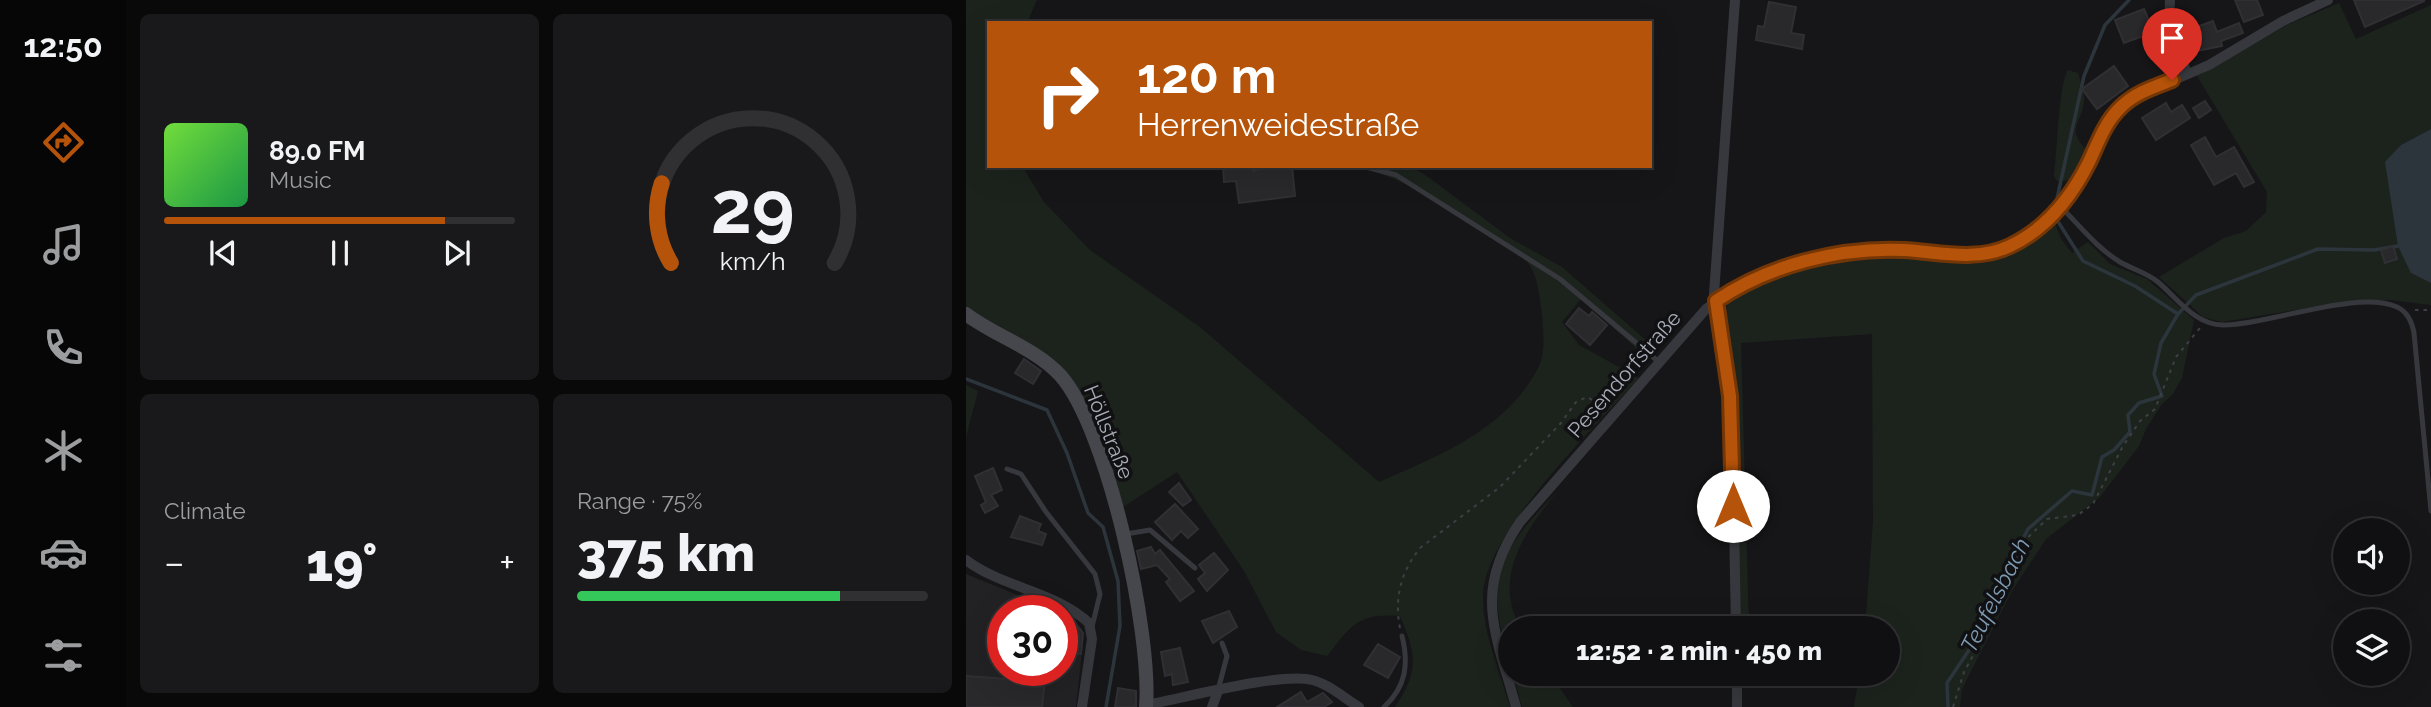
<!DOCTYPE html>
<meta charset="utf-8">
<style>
:root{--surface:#101012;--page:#19191b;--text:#f1f3f6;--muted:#9c9d9f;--line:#303032;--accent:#b45309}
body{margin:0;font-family:Raleway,sans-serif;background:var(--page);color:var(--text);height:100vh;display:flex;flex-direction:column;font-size:26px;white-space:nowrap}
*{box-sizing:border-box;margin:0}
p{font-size:23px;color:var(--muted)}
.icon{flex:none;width:38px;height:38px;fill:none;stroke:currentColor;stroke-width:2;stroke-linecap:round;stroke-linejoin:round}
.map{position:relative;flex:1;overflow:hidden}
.panel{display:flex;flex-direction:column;gap:14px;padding:14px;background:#09090a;width:840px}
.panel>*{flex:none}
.top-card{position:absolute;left:21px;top:21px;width:665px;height:147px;border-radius:0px;box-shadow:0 7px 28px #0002,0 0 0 2px var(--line);background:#b45309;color:#fff;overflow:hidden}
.buttons{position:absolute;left:1367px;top:518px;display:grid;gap:14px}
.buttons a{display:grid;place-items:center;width:77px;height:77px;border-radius:50%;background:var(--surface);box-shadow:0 7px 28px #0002,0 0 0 2px var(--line);font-size:35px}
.speed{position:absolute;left:21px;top:595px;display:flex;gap:14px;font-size:35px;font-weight:700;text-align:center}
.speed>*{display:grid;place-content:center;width:91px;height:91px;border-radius:50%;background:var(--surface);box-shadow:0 7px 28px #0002,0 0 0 2px var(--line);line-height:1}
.speed .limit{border:10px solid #d22;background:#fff;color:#111}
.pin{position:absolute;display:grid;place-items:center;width:60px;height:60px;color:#fff;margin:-72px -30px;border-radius:50% 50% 50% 0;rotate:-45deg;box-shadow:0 0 7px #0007}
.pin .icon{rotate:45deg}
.me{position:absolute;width:77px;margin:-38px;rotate:0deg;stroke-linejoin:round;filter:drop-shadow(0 0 5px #0008)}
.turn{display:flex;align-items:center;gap:24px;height:147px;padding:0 35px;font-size:32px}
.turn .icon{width:91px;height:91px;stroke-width:2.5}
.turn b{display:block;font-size:49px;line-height:60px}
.big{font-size:52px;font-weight:800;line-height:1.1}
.panel .widget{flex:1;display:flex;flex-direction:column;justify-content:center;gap:10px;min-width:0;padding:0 24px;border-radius:10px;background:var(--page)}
.panel .dial{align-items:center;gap:0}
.dial svg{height:182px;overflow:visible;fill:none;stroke:var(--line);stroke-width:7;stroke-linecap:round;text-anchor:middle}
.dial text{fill:var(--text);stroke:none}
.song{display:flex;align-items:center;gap:21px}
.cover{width:84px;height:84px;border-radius:10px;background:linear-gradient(135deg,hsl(100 70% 55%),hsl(140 70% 35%))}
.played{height:7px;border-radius:4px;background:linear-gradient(90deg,var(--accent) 80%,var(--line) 80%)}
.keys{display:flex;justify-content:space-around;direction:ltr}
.heat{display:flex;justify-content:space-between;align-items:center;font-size:38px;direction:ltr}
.charge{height:10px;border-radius:5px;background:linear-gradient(90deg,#34c759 75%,var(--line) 0)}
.panel .tiles{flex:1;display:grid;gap:14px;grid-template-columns:repeat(2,1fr)}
.trip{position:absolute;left:532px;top:616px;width:402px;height:70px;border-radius:35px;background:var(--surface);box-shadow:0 7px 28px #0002,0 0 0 2px var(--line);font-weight:800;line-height:70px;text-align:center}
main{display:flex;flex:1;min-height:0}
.tab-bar{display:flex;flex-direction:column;width:126px;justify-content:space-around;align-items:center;background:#060607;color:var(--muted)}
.tab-bar .icon{width:49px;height:49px}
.tab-bar .current{color:var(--accent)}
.tab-bar b{font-size:32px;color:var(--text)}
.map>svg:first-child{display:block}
</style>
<main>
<nav class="tab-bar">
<b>12:50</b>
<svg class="icon current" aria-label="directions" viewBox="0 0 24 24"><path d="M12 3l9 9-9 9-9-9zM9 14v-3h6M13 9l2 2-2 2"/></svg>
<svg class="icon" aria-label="music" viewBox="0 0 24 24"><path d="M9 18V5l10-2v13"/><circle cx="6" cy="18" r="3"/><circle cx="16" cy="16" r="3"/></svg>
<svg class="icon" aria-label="phone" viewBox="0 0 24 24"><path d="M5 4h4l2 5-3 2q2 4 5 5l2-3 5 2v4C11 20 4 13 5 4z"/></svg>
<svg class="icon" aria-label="climate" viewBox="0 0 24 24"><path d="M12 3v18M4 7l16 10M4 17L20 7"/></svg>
<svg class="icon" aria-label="car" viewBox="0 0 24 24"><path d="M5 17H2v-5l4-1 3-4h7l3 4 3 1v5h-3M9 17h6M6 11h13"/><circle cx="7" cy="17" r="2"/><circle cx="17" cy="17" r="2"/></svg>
<svg class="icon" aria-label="filters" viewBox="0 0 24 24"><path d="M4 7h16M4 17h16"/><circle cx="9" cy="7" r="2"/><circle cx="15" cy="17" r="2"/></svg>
</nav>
<section class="panel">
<div class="tiles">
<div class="widget">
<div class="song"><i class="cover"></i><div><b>89.0 FM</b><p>Music</p></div></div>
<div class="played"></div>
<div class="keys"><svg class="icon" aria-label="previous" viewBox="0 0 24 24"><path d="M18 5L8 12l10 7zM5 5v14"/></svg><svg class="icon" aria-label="pause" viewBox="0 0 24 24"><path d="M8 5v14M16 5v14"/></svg><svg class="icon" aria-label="next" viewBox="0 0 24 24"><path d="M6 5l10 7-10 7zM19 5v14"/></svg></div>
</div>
<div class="widget dial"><svg viewBox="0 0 100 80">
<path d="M14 69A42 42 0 1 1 86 69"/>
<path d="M14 69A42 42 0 0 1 10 34" stroke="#b45309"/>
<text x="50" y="56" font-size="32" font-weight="700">29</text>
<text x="50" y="72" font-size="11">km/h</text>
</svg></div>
<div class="widget"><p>Climate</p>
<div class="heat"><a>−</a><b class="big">19°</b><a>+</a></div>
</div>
<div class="widget"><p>Range · 75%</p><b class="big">375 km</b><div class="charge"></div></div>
</div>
</section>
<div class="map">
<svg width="1465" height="707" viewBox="0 0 1465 707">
<rect width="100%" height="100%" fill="#161618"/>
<polygon fill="#222225" points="0,574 91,611 37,611 37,670 96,670 96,613 105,618 118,634 110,707 0,707"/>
<g fill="#1c231d">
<path d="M0,0H71L61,23H23V166H56L78,202L124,250L234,327L413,482C473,456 542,429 573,366C580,351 577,330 576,314C574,299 572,275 562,263C553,252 514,231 500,222C464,199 430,172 387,168L390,166H442L458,174L544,238L596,267L690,349L679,356L615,299L596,322L613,345L673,378C631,425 515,536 517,598C517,634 534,672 544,707H429C453,671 451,655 434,616C391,613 386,625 361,656L335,650L310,632L278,571L211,472L157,507L106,385L0,308Z"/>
<polygon points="1373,3 1390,39 1465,5 1465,129 1435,145 1445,273 1465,283 1465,305 1425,300 1390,300 1256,322 1237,317 1193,277 1258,238 1280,231 1300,212 1301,192 1231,76 1321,25"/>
<path d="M1102,70L1112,73C1114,81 1119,92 1118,101C1115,127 1099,126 1121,151C1121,169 1110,183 1091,181L1088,176C1091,155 1093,82 1102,70Z"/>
<path d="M1088,220L1095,239L1106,253L1122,242L1144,264L1181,279L1228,320L1216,378L1207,394L1196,404L1181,427L1173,446L1134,497L1080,539L1046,591L996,689L994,707H888L893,674H922V628H899L907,521L906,334L775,343L783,628H773L771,444L760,326C760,317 758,307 764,299C770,289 786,286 797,282C875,253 933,255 1015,259C1046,253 1065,240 1088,220Z"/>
<polygon points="0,385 12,391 0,437"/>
<path d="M592,491C560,529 525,578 555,628H544V666C519,577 529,556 592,491Z"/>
<polygon points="547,674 584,674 607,707 556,707"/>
</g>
<polygon fill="#2c353c" points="1465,129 1465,283 1445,273 1432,246 1419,162 1435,145"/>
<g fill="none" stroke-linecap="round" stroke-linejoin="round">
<g stroke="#2c353c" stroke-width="3.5">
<polyline points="1090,203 1118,76 1139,25 1163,0"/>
<polyline points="1091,220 1117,261 1169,286 1212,314"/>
<polyline points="0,379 81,410 101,453 122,513 137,527 152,581 154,626 140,707"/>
<polyline points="982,707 981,683 1011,638 1034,583 1062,529 1106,491 1126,495 1136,457 1148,450 1164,432 1162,415 1173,403 1196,396 1188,374 1195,343 1212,314 1230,295 1352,249 1408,250 1432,246"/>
</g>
</g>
<g fill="#29292c" stroke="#303034" stroke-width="2">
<polygon points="1269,0 1291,0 1297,15 1278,22"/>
<polygon points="1388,0 1458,0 1458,1 1399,27"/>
<polygon points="803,2 830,7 825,33 838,35 836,49 790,40 792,26 798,27"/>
<polygon points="1178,9 1188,32 1158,43 1149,20"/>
<polygon points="1247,21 1251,32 1273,23 1277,33 1255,41 1256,46 1230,51 1222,30"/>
<polygon points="1148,66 1162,86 1131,109 1116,89"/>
<polygon points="1239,101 1245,110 1233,118 1227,108"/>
<polygon points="1200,103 1205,112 1216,105 1224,118 1190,140 1176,118"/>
<polygon points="1239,137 1250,157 1268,147 1288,182 1278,187 1270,173 1248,185 1225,145"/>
<polygon points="257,166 286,166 287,171 306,166 326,166 329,196 273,203 270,181 258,182"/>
<polygon points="1427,246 1431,259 1419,263 1415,250"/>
<polygon points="613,308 623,316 626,312 641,325 624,345 600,324"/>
<polygon points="58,359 75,371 67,384 49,373"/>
<polygon points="27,468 36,490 25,495 32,506 19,513 15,505 20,502 9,476"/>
<polygon points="213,483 225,500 217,506 203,492"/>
<polygon points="209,504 232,529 222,538 215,531 206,540 189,522"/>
<polygon points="54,516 75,524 72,531 80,534 76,545 45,537"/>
<polygon points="185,547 189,554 194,550 228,591 214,601 200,582 204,579 191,565 175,569 171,551"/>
<polygon points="248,553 262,570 241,591 232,579 239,573 233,565"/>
<polygon points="60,597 69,601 91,611 59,611"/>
<polygon points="263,611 271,627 247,643 236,621"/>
<polygon points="96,613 107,620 117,633 115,654 96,652"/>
<polygon points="412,644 434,657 422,678 398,665"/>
<polygon points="214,648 222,682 207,685 206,674 199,676 195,652"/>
<polygon points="55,670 80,671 76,707 0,707 0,676 54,680"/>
<polygon points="152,688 170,691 170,707 149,707"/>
<polygon points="335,692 341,702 357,693 366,702 358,707 311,707"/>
</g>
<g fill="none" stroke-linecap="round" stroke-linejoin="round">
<g stroke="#3d3f44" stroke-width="2" stroke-dasharray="3.5 5" stroke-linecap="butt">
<polyline points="1449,310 1465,310"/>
<path d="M434,628C428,598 435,572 454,548L534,487L595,423L610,402L621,397L639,407"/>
<polyline points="987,707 998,672 1021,630 1057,542 1081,519 1112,515 1127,504 1157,446 1174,421 1189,409 1210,357 1234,328"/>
</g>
<g stroke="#37383d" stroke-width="5">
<polyline points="397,166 430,175 594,279 693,362"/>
<path d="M1095,207C1114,226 1131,248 1154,262C1166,269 1181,273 1192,282C1211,298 1229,325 1257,325C1302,325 1392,289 1431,307C1442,312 1446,322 1448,333L1465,511"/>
<polyline points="41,469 55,474 80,512 129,574 134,594 126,627"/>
<polyline points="160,534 184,530 229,568"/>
<polyline points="252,690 261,656 256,643"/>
<path d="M418,707C440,687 443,664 436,636"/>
</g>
<g stroke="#37383d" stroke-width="10">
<polyline points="769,0 748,294 766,418 770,628"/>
<polyline points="1204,0 1203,24 1221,74"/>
<path d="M0,560C37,588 89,591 123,623L126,639L116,707"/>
<polyline points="771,674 771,707"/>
<path d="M180,705C218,698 314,672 346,680C363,684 378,698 393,707"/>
<polyline points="246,707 252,691"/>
<path d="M550,707C530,633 506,592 554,522L740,309L773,287L847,260L906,250L1020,255L1047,245L1095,207L1112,183L1146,118L1166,98L1243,65L1317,21L1362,0"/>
</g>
<path stroke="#45474d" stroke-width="14" d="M0,314C29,336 69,348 94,375C142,428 186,635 180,707"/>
</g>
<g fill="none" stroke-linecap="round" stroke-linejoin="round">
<defs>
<path id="route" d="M767,506L764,396L750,301C803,265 874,247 938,250C973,252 1011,262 1044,246C1080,229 1105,198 1123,162C1132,143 1139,122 1155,107C1169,93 1188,87 1206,80"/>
</defs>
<use href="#route" stroke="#753606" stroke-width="18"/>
<use href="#route" stroke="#b45309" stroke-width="12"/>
</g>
<g text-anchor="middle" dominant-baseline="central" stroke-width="7" stroke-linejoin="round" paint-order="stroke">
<g font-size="21" fill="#a8adb8" stroke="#111113">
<text transform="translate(658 374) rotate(-49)">Pesendorfstraße</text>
<text transform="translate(143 432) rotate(68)">Höllstraße</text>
</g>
<g font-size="23" font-style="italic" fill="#7f9bb3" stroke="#111113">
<text transform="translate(1029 595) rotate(-63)">Teufelsbach</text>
</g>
</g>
</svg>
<div class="buttons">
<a><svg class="icon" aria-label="sound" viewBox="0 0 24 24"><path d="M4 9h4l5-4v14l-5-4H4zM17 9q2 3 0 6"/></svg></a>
<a><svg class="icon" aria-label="layers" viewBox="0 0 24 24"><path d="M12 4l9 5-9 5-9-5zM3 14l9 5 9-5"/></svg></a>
</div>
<div class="speed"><div class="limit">30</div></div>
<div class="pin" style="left:1206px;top:80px;background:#d93025"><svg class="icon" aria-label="arrive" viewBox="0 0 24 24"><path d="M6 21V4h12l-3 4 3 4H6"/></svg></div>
<svg class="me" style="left:767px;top:506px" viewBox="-20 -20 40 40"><circle r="19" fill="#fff"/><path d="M0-13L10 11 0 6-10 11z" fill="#b45309"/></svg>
<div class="trip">12:52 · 2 min · 450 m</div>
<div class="top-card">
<div class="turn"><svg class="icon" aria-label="right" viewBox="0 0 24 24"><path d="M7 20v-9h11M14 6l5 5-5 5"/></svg><div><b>120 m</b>Herrenweidestraße</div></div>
</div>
</div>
</main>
